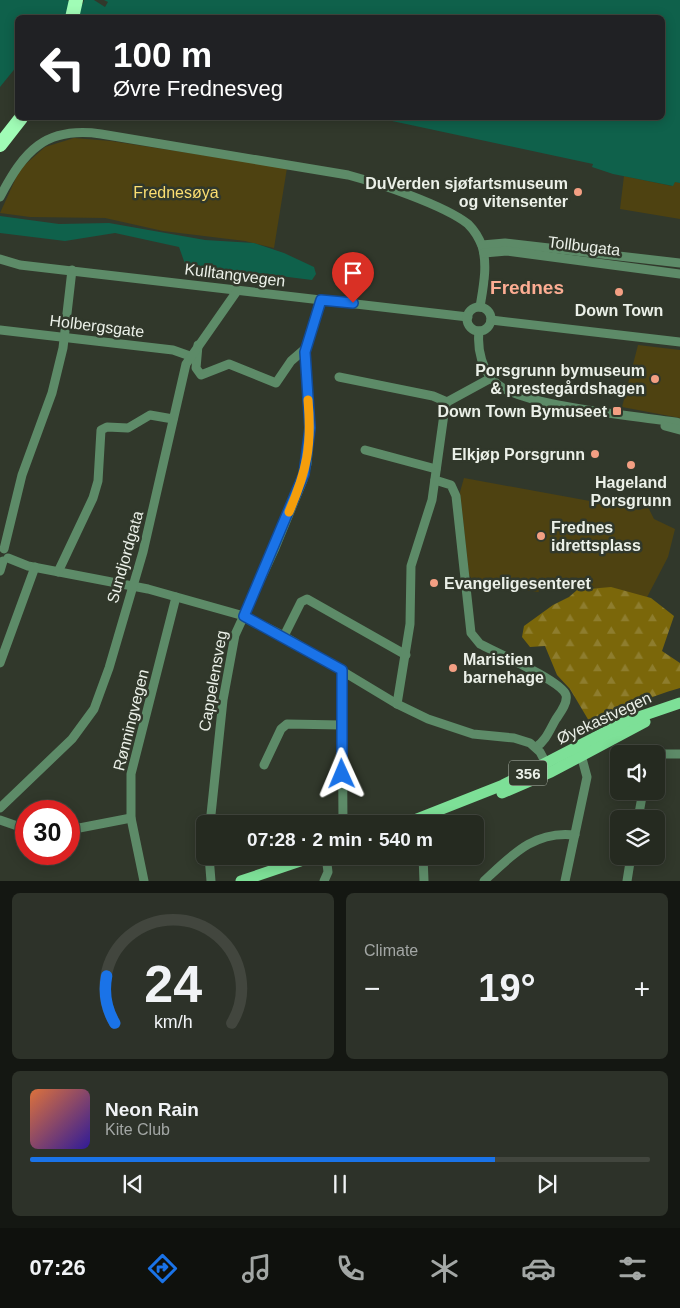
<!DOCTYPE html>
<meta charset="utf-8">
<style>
:root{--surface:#252a20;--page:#2d3229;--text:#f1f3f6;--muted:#a3a7a5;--line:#42463e;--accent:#1a73e8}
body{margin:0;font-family:Arial,sans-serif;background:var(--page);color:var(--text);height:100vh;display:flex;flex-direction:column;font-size:19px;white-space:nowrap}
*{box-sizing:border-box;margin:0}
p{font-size:16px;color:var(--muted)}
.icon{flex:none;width:28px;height:28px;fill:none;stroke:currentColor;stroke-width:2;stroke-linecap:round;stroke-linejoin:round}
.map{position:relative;height:881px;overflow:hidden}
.details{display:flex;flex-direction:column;gap:12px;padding:12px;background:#141712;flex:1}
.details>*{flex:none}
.guide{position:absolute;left:15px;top:15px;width:650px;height:105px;border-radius:8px;box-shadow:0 2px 12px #0003,0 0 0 1px var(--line);background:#202124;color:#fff;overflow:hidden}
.controls{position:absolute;left:610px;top:745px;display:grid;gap:10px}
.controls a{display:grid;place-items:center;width:55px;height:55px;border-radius:8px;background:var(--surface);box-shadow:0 2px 12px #0003,0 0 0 1px var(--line);font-size:25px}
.speed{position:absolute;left:15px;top:800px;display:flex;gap:10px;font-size:25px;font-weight:700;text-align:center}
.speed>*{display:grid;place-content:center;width:65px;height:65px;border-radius:50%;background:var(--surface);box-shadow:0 2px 12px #0003,0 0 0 1px var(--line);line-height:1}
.speed .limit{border:8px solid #d22;background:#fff;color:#111}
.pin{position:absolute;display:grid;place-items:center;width:42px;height:42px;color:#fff;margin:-51px -21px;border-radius:50% 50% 50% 0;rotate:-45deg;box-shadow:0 0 5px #0007}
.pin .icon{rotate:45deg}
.me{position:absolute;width:55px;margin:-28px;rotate:359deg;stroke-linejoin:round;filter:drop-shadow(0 0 4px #0008)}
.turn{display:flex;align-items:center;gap:18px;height:105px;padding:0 15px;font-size:22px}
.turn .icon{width:65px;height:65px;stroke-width:2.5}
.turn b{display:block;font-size:35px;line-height:42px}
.big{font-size:38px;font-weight:700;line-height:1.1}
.details .widget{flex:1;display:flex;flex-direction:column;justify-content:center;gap:8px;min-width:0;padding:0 18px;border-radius:8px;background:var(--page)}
.details .dial{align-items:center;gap:0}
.dial svg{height:130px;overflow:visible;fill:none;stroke:var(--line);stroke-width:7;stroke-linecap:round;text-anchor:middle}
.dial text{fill:var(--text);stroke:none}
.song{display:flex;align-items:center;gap:15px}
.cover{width:60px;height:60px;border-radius:8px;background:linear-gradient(135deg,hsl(20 70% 55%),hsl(250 70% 35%))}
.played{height:5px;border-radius:2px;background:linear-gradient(90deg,var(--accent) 75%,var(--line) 75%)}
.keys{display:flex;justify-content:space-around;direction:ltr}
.heat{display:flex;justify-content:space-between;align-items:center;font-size:28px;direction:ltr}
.details .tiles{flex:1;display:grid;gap:12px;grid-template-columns:1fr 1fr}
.widget:last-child{grid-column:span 2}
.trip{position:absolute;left:196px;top:815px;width:288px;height:50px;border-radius:8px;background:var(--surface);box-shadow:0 2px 12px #0003,0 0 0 1px var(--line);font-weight:700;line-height:50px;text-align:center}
.tab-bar{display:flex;height:80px;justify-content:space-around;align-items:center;background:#0f110d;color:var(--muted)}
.tab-bar .icon{width:35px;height:35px}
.tab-bar .active{color:var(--accent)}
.tab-bar b{font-size:22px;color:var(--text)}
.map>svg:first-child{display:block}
</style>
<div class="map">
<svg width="680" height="881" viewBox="0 0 680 881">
<defs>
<pattern id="forest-firs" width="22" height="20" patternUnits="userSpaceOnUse" patternTransform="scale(1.25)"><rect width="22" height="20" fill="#7b670a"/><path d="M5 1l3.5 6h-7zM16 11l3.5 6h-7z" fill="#8e7d2e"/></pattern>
</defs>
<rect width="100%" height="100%" fill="#31382b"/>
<g fill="#4e4211">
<polygon points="74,138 111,141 287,168 274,248 245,241 163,231 105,218 30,217 0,213 20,169 45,147"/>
<polygon points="624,176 672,186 674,181 680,183 680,219 620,209"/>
<polygon points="638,345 680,350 680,418 622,407"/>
<path d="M464,478L639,510L648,507L654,519L675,529L668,557L644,603C614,593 585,583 553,580L538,592L526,590V588L472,579L469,575L460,492Z"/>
</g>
<path fill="url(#forest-firs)" d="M611,587L651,598L674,616L662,651L680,663V688C648,696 621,713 589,721L570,689L557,675L545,646L530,647L522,637L524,626L553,605L569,597L577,590Z"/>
<g fill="#0f614b">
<polygon points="0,0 66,0 83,4 84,0 94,0 105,7 108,2 104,0 680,0 680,183 675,182 673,186 613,174 592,167 593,164 378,118 662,118 662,18 18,18 17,66 0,87"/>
<polygon points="0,216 59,224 109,223 205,240 254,243 284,253 314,267 316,274 312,280 185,264 179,247 115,233 65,241 0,233"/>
</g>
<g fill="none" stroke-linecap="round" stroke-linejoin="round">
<g stroke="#5d8b68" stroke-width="9">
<path d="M0,197C24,151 45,126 101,134L348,175C378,183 444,205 468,224C474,230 479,238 482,246C488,265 483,288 480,307"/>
<polyline points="482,245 505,243 680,263"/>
<polyline points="484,253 507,251 680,274"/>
<polyline points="0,259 20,265 468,317"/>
<circle cx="479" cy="319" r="12"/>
<polyline points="491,320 680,342"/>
<polyline points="0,330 173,350 190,356"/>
<path d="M479,331C477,350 482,371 497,384C524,407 640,416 680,423"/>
<polyline points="198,345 196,368 201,375 229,364 276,383 291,361 306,348"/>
<polyline points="339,377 433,396 447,402"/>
<polyline points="665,426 680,430"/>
<polyline points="365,450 436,469"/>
<path d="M435,480L451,485L456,496L471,633L480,644C495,652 562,681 566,695C568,703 560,713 556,719C550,729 546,741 536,747"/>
<polyline points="4,549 22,475 52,393 63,348 72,270"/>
<polyline points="8,558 28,566 148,589 244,616 284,636 397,704 428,719 473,734 514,738 530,743 540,752 548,767"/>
<polyline points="0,571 3,561"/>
<polyline points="58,572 93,498 98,481 101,430 107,427 128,428 150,415 173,419"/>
<polyline points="284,636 301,602 307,599 406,655"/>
<polyline points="0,663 35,567"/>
<polyline points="342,670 343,824"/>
<polyline points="397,704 410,624 411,566 432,500 445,407 447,402 491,378"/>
<polyline points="655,754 680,754"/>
<polyline points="264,765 281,729 287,724 341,725"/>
<polyline points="0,808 72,739 94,709 109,668 143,552 186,364 237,291"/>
<polyline points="638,819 643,791"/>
<polyline points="0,820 26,829"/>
<polyline points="210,824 223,700 235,635 275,548 303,480 307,464 310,428 305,352 321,299"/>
<polyline points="69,830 131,818"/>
<polyline points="209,856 211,881"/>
<polyline points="423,856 424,881"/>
<polyline points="144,881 131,818 131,774 176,597"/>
<polyline points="324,881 328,872 326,856"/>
<path d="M484,881C511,856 534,830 575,835"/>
<polyline points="565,881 587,777 580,751"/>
<polyline points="627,881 631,856"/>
</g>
<g stroke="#7de097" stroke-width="11">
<polyline points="502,793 551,772 645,722"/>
<polyline points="404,824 503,785 627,721 680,703"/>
<polyline points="241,881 315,856"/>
</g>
<g stroke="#a0fcb6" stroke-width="14">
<polyline points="72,18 76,0"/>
<polyline points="0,145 21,118"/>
</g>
</g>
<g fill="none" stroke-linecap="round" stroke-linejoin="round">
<defs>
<polyline id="route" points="342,774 342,670 244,616 304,474 310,428 305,352 321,300 353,303"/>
</defs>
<use href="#route" stroke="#114b97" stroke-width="12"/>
<use href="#route" stroke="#1a73e8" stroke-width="9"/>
<path stroke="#f59e0b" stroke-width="9" d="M289,512C307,470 312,446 308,400"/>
</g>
<g fill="#f39f83" stroke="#31382b" stroke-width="2">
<circle cx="578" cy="192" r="5"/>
<circle cx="619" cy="292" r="5"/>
<circle cx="655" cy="379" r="5"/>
<rect x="612" y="406" width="10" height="10" rx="2.5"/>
<circle cx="595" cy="454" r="5"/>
<circle cx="631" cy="465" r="5"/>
<circle cx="541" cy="536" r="5"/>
<circle cx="434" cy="583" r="5"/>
<circle cx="453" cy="668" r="5"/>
</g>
<g text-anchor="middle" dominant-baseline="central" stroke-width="5" stroke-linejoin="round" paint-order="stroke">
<rect fill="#31382b" stroke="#b3b9af" stroke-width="1" x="509" y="760.5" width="38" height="25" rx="4"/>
<g font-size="15" font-weight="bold" fill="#ebf0e8">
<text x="528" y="773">356</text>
</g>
<g font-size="16" font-weight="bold" fill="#ebf0e8" stroke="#31382b" text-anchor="end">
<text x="568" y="183">DuVerden sjøfartsmuseum<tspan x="568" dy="18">og vitensenter</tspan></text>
<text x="619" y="310" text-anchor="middle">Down Town</text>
<text x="645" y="370">Porsgrunn bymuseum<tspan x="645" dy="18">&amp; prestegårdshagen</tspan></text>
<text x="607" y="411">Down Town Bymuseet</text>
<text x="585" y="454">Elkjøp Porsgrunn</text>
<text x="631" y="482" text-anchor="middle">Hageland<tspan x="631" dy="18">Porsgrunn</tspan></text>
<text x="551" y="527" text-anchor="start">Frednes<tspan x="551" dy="18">idrettsplass</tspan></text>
<text x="444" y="583" text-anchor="start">Evangeligesenteret</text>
<text x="463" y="659" text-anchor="start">Maristien<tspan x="463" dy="18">barnehage</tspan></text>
</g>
<g font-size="16" fill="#fbde71" stroke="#31382b">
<text x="176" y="192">Frednesøya</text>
</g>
<g font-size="16" fill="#ebf0e8" stroke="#31382b">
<text transform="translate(584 246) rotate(7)">Tollbugata</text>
<text transform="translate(235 275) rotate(7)">Kulltangvegen</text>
<text transform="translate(97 326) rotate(7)">Holbergsgate</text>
<text transform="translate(125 557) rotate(-74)">Sundjordgata</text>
<text transform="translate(213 681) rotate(-80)">Cappelensveg</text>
<text transform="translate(604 718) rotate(-25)">Øyekastvegen</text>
<text transform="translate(131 720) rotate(-76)">Rønningvegen</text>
</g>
<g font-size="19" font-weight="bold" fill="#fcad93" stroke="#31382b">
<text x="527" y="287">Frednes</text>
</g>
</g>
</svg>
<div class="controls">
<a><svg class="icon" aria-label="sound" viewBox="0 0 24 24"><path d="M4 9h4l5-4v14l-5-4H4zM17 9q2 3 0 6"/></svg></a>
<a><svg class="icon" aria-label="layers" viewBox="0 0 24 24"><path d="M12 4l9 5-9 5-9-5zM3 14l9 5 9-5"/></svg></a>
</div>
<div class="speed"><div class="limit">30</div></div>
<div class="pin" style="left:353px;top:303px;background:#d93025"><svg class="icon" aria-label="arrive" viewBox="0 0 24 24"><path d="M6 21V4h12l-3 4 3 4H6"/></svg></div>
<svg class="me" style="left:342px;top:774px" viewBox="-20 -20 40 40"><path d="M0-17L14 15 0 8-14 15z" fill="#1a73e8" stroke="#fff" stroke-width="4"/></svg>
<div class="trip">07:28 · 2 min · 540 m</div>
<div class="guide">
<div class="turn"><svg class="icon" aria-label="left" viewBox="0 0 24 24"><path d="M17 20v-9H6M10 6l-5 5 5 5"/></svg><div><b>100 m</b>Øvre Frednesveg</div></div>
</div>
</div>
<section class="details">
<div class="tiles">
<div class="widget dial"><svg viewBox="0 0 100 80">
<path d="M14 69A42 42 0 1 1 86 69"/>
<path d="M14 69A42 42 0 0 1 9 40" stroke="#1a73e8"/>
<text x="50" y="56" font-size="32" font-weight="700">24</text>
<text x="50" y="72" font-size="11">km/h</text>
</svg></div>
<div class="widget"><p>Climate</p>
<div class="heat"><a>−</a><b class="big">19°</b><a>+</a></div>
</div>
<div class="widget">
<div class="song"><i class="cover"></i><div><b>Neon Rain</b><p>Kite Club</p></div></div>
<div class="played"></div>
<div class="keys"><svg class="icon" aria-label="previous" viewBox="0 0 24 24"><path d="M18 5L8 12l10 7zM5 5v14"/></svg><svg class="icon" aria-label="pause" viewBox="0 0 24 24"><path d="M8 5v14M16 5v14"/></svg><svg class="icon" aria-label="next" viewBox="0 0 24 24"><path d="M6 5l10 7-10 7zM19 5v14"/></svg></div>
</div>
</div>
</section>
<nav class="tab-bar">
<b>07:26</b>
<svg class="icon active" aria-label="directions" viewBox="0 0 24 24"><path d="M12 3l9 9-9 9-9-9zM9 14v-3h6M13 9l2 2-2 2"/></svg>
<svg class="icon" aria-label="music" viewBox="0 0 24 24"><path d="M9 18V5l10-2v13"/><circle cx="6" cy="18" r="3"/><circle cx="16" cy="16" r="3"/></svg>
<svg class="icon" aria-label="phone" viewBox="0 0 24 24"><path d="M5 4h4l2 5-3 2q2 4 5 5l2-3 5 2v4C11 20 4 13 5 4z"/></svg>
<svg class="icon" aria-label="climate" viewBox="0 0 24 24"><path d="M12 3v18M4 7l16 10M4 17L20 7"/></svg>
<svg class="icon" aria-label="car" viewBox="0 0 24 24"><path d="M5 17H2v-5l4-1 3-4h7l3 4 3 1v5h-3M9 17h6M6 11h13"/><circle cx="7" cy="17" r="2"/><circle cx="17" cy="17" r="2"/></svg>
<svg class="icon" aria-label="filters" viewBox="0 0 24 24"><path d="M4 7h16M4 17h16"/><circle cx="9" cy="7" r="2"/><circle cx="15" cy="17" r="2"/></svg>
</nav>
